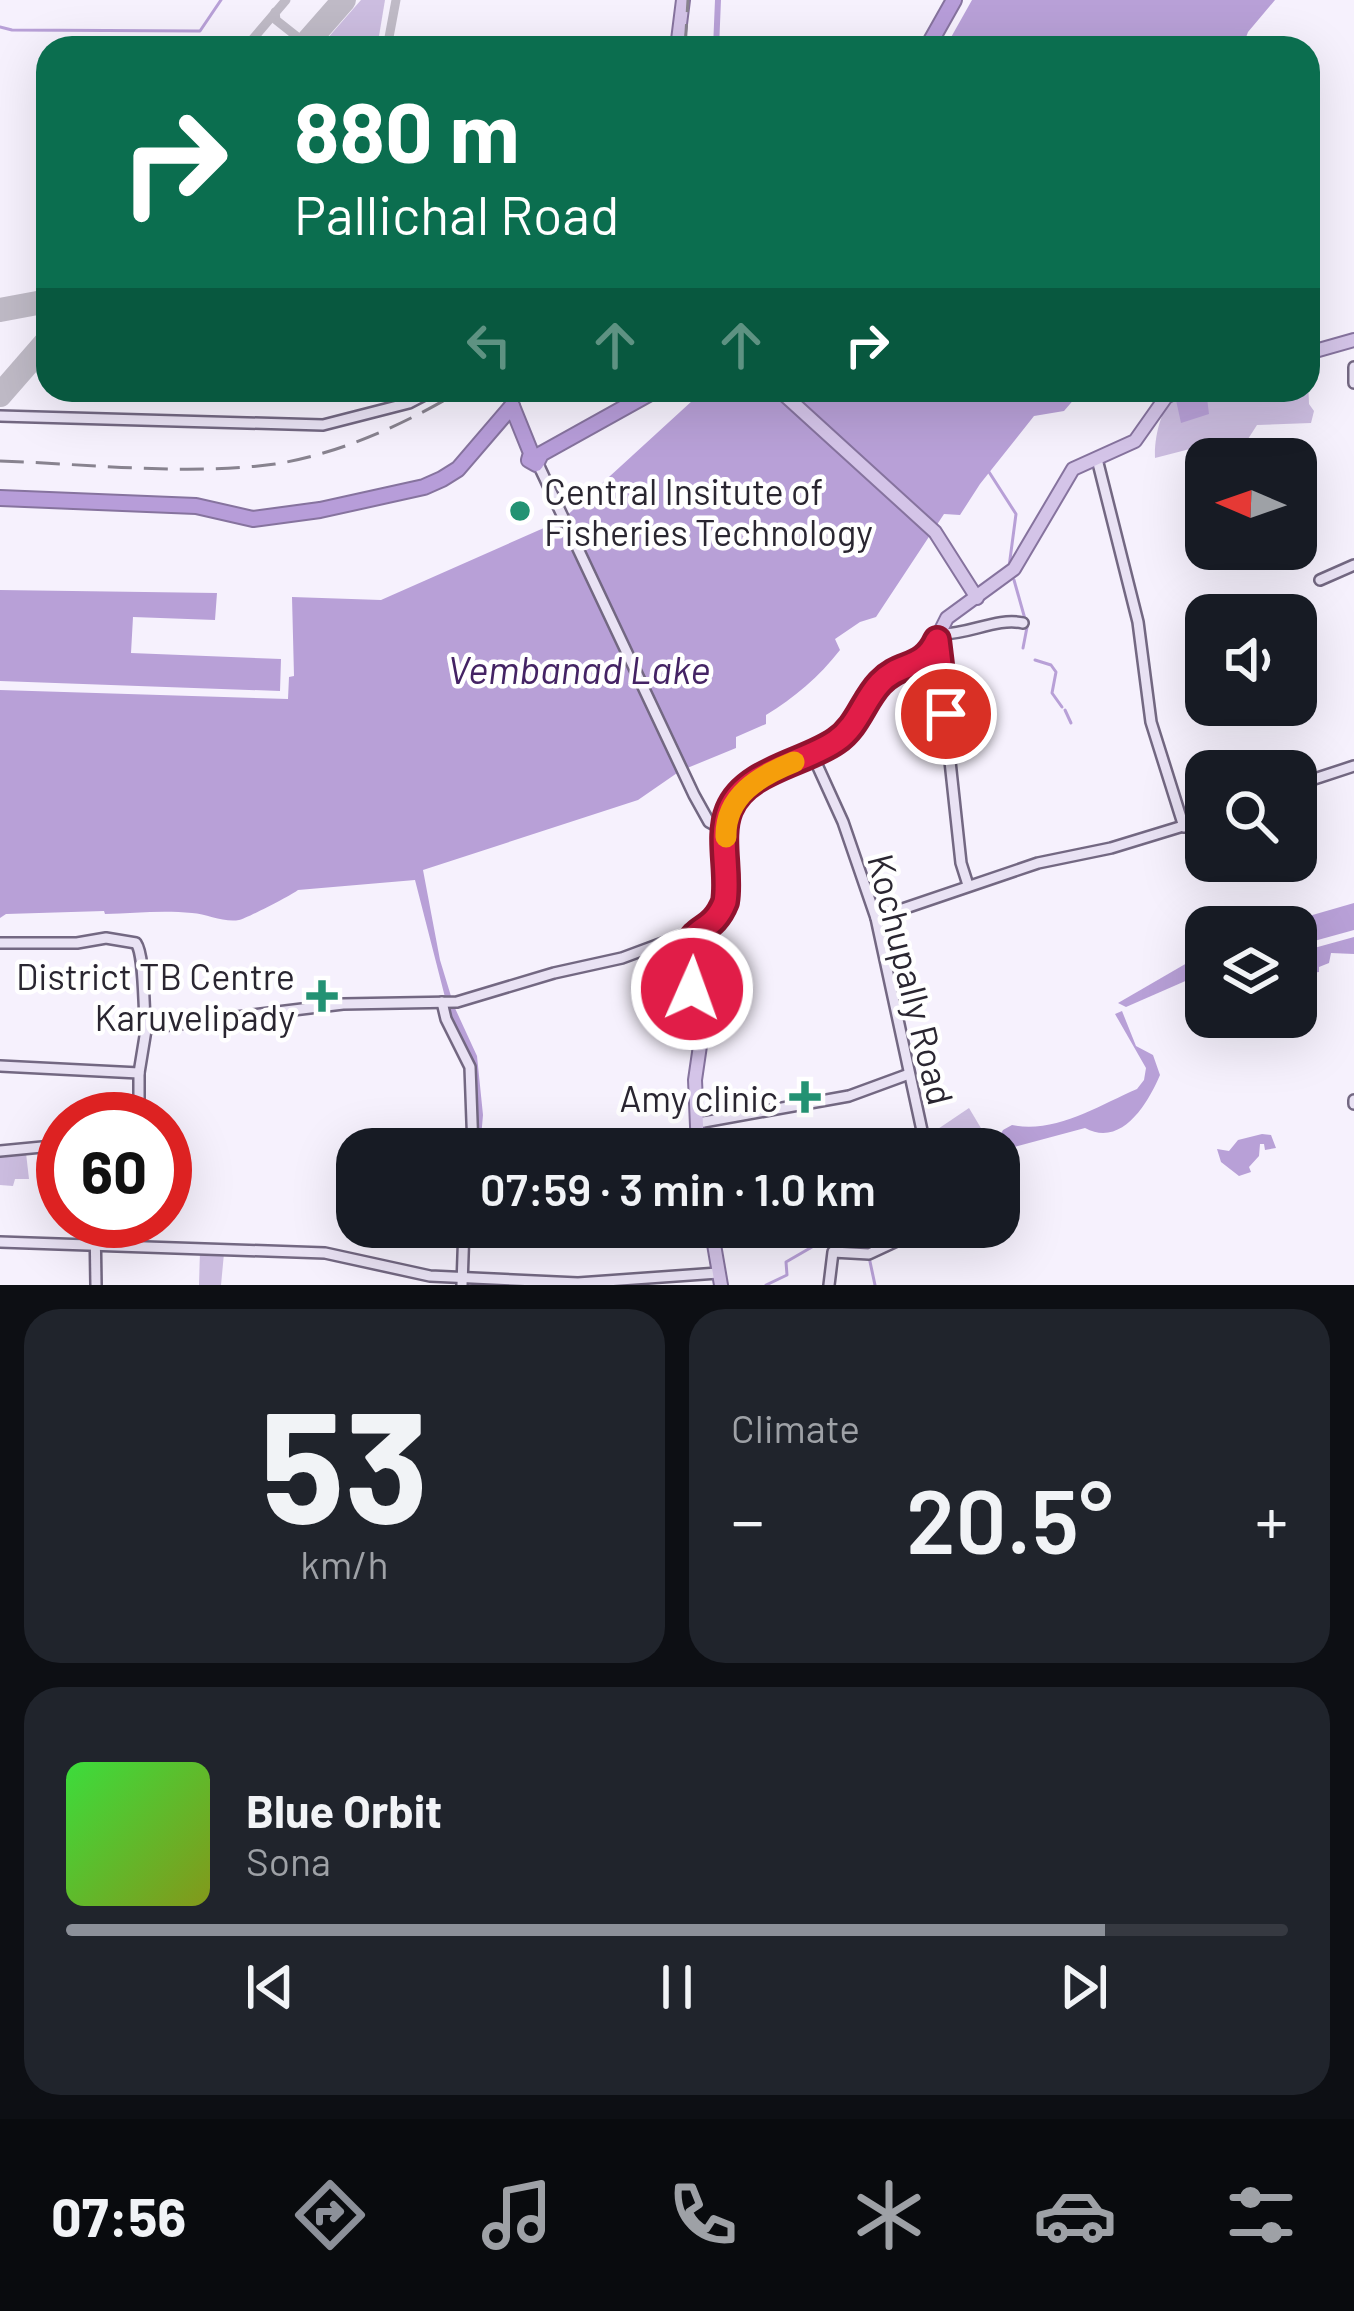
<!DOCTYPE html>
<meta charset="utf-8">
<style>
:root{--surface:#171b24;--page:#20242c;--text:#f1f3f6;--muted:#9ea1a6;--line:#363941;--accent:#8c9099}
body{margin:0;font-family:Barlow,sans-serif;background:var(--page);color:var(--text);height:100vh;display:flex;flex-direction:column;font-size:45px;white-space:nowrap}
*{box-sizing:border-box;margin:0}
p{font-size:39px;color:var(--muted)}
.icon{flex:none;width:66px;height:66px;fill:none;stroke:currentColor;stroke-width:2;stroke-linecap:round;stroke-linejoin:round}
.map{position:relative;height:1285px;overflow:hidden}
.panel{display:flex;flex-direction:column;gap:24px;padding:24px;background:#0d0f14;flex:1}
.panel>*{flex:none}
.hud{position:absolute;left:36px;top:36px;width:1284px;height:366px;border-radius:36px;box-shadow:0 12px 48px #0002;background:#0b6e4f;color:#fff;overflow:hidden}
.needle{width:78px;rotate:272deg}
.controls{position:absolute;left:1185px;top:438px;display:grid;gap:24px}
.controls a{display:grid;place-items:center;width:132px;height:132px;border-radius:24px;background:var(--surface);box-shadow:0 12px 48px #0002;font-size:60px}
.speed{position:absolute;left:36px;top:1092px;display:flex;gap:24px;font-size:60px;font-weight:700;text-align:center}
.speed>*{display:grid;place-content:center;width:156px;height:156px;border-radius:50%;background:var(--surface);box-shadow:0 12px 48px #0002;line-height:1}
.speed .limit{border:18px solid #d22;background:#fff;color:#111}
.pin{position:absolute;display:grid;place-items:center;width:102px;height:102px;color:#fff;margin:-51px;border:6px solid #fff;border-radius:50%;box-shadow:0 3px 12px #0007}
.me{position:absolute;width:132px;margin:-66px;rotate:2deg;stroke-linejoin:round;filter:drop-shadow(0 0 9px #0008)}
.turn{display:flex;align-items:center;gap:42px;height:252px;padding:0 60px;font-size:54px}
.turn .icon{width:156px;height:156px;stroke-width:2.5}
.turn b{display:block;font-size:84px;line-height:102px}
.lanes{display:flex;align-items:center;height:114px;padding:0 60px;background:#0003;justify-content:center;gap:60px;direction:ltr}
.lanes .off{opacity:.35}
.big{font-size:90px;font-weight:600;line-height:1.1}
.panel .card{flex:1;display:flex;flex-direction:column;justify-content:center;gap:18px;min-width:0;padding:0 42px;border-radius:36px;background:var(--page)}
.panel .dial{align-items:center;gap:0}
.dial b{font-size:156px;line-height:1}
.song{display:flex;align-items:center;gap:36px}
.cover{width:144px;height:144px;border-radius:18px;background:linear-gradient(135deg,hsl(120 70% 55%),hsl(70 70% 35%))}
.played{height:12px;border-radius:6px;background:linear-gradient(90deg,var(--accent) 85%,var(--line) 85%)}
.keys{display:flex;justify-content:space-around;direction:ltr}
.heat{display:flex;justify-content:space-between;align-items:center;font-size:66px;direction:ltr}
.panel .tiles{flex:1;display:grid;gap:24px;grid-template-columns:1fr 1fr}
.card:last-child{grid-column:span 2}
.trip{position:absolute;left:336px;top:1128px;width:684px;height:120px;border-radius:36px;background:var(--surface);box-shadow:0 12px 48px #0002;font-weight:600;line-height:120px;text-align:center}
.dock{display:flex;height:192px;justify-content:space-around;align-items:center;background:#090b0e;color:var(--muted)}
.dock .icon{width:84px;height:84px}
.dock .on{color:var(--accent)}
.dock b{font-size:54px;color:var(--text)}
.map>svg:first-child{display:block}
</style>
<div class="map">
<svg width="1354" height="1285" viewBox="0 0 1354 1285">
<rect width="100%" height="100%" fill="#f6f1fd"/>
<g fill="#ccbde0">
<polygon points="361,0 385,0 377,48 319,48"/>
<path d="M1308,377L1309,404L1314,411L1311,423L1257,425L1248,439L1217,442L1155,458C1154,436 1162,402 1181,390H1308Z"/>
<polygon points="969,1108 988,1140 971,1149 932,1149 929,1135"/>
<polygon points="26,1153 29,1179 15,1179 13,1186 0,1185 0,1155"/>
<polygon points="200,1251 224,1253 221,1285 199,1285"/>
</g>
<g fill="#b8a0d7">
<polygon points="972,0 1275,0 1248,32 1242,48 945,48"/>
<path d="M704,390H1082L1064,411L1034,416L980,484L960,515L944,514L876,617L860,622L835,639L840,650C819,677 794,698 766,715V724L736,737V748L680,771L638,800L423,870L440,960L454,1006L477,1056L483,1115L480,1149H475V1073L447,1005L415,880L298,890C292,895 247,918 239,920C225,923 207,914 192,913C164,910 134,913 105,914L104,911L6,914L0,918V690L288,699L289,677L294,676L292,597L381,600L562,520Z"/>
<polygon points="1197,395 1207,398 1209,414 1181,423 1176,400"/>
<polygon points="0,590 217,593 215,620 133,617 131,653 281,659 280,691 0,681"/>
<polygon points="1354,903 1354,930 1296,946 1296,927 1271,927"/>
<polygon points="1354,937 1354,954 1331,953 1329,963 1319,967 1319,972 1312,973 1305,960 1296,962 1296,953"/>
<polygon points="1206,952 1206,972 1126,1007 1118,1003"/>
<path d="M1122,1011L1136,1046L1153,1055L1160,1075C1148,1103 1122,1148 1085,1128L999,1151L978,1149L987,1143H996L1003,1130L1012,1125C1054,1134 1098,1106 1137,1089L1144,1080L1146,1068L1115,1014Z"/>
<polygon points="1262,1134 1271,1135 1276,1148 1265,1150 1264,1144 1260,1144 1259,1156 1249,1167 1251,1172 1239,1176 1221,1162 1217,1149 1229,1151 1238,1140"/>
</g>
<g fill="none" stroke-linecap="round" stroke-linejoin="round">
<g stroke="#b8a0d7" stroke-width="3">
<polyline points="0,27 12,30 200,31 221,0"/>
<polyline points="989,472 1016,514 1009,567"/>
<polyline points="1014,580 1025,619"/>
<polyline points="1023,648 1028,622"/>
<polyline points="1035,660 1051,665 1056,672 1052,693 1062,707"/>
<polyline points="1065,710 1071,723"/>
<polyline points="860,1227 865,1248"/>
<polyline points="869,1257 875,1285"/>
<polyline points="766,1285 787,1275 786,1262 824,1240 833,1227"/>
</g>
<polyline stroke="#b8a0d7" stroke-width="6" points="716,48 718,0"/>
<g stroke="#bfbac6" stroke-width="9">
<polyline points="339,0 340,5"/>
<polyline points="275,12 276,20 300,39 309,40"/>
<polyline points="245,48 286,0"/>
<polyline points="387,48 396,0"/>
</g>
<g stroke="#bfbac6" stroke-width="24">
<polyline points="302,48 344,0"/>
<polyline points="0,310 48,301"/>
<polyline points="0,395 48,340"/>
</g>
<defs>
<g id="secondary">
<polyline points="1354,367 1354,383"/>
<polyline points="0,416 323,425 409,403 434,390"/>
<polyline points="1097,459 1138,622 1151,722 1184,827"/>
<polyline points="538,464 694,795 709,822 726,831"/>
<polyline points="1320,580 1354,565"/>
<path d="M940,634C968,635 997,617 1023,623"/>
<polyline points="937,641 961,863 968,885"/>
<polyline points="813,756 843,822 876,918 926,1149"/>
<polyline points="1296,785 1354,766"/>
<polyline points="876,918 1038,863 1111,848 1206,819"/>
<path d="M0,943H77L106,938L136,943C145,956 143,1009 146,1030"/>
<polyline points="442,1002 446,1019 470,1067 473,1149"/>
<polyline points="0,1066 139,1073"/>
<polyline points="1354,1100 1354,1104"/>
<polyline points="139,1119 139,1073 146,1030 154,1027 343,1004 457,1002 554,973 622,958 692,932"/>
<polyline points="698,1123 849,1096 909,1074"/>
<polyline points="0,1151 63,1145"/>
<polyline points="95,1221 96,1285"/>
<polyline points="0,1242 325,1253 430,1276 578,1283 718,1273"/>
<polyline points="462,1285 464,1227"/>
<polyline points="829,1285 833,1252 869,1254 927,1227"/>
</g>
<g id="primary">
<polyline points="677,48 683,0"/>
<polyline points="1308,353 1354,340"/>
<polyline points="779,390 935,532 977,598"/>
<polyline points="698,1149 695,1080 702,1032 690,978 689,942 692,932 722,910 725,901 726,826 732,803 770,773 813,756 834,743 858,718 881,682 927,658 947,618 1014,569 1073,469 1135,441 1166,397 1179,390"/>
<polyline points="711,1227 721,1285"/>
</g>
<g id="highway">
<polyline points="927,48 954,0"/>
<polyline points="512,406 531,453 529,460 536,464 541,454 656,390"/>
<polyline points="0,498 196,506 253,519 320,510 424,487 442,479 458,469 512,406"/>
</g>
</defs>
<use href="#secondary" stroke="#736882" stroke-width="14"/>
<use href="#primary" stroke="#86739e" stroke-width="16"/>
<use href="#highway" stroke="#86739e" stroke-width="18"/>
<use href="#secondary" stroke="#e9e2f4" stroke-width="9"/>
<use href="#primary" stroke="#d4c4e8" stroke-width="12"/>
<use href="#highway" stroke="#b79dd9" stroke-width="14"/>
<g stroke="#88838f" stroke-width="3" stroke-dasharray="24 12" stroke-linecap="butt">
<polyline points="685,48 688,0"/>
<path d="M0,461C90,464 186,476 275,464C340,454 407,423 462,390"/>
</g>
</g>
<g fill="none" stroke-linecap="round" stroke-linejoin="round">
<defs>
<path id="route" d="M692,989C678,914 708,945 725,902C730,873 718,837 729,810C745,770 805,763 836,741C858,726 863,701 880,683C900,661 923,671 937,640L946,714"/>
</defs>
<use href="#route" stroke="#92132f" stroke-width="30"/>
<use href="#route" stroke="#e11d48" stroke-width="21"/>
<path stroke="#f59e0b" stroke-width="21" d="M726,837C725,796 759,776 794,762"/>
</g>
<g fill="#239273" stroke="#fff" stroke-width="4.5">
<circle cx="520" cy="511" r="12"/>
<path d="M316 978h12v12h12v12h-12v12h-12v-12h-12v-12h12z"/>
<path d="M799 1079h12v12h12v12h-12v12h-12v-12h-12v-12h12z"/>
</g>
<g text-anchor="middle" dominant-baseline="central" stroke-width="9" stroke-linejoin="round" paint-order="stroke">
<g font-size="36" fill="#2a2631" stroke="#fff" text-anchor="end">
<text x="544" y="490" text-anchor="start">Central Insitute of<tspan x="544" dy="41">Fisheries Technology</tspan></text>
<text x="295" y="975">District TB Centre<tspan x="295" dy="41">Karuvelipady</tspan></text>
<text x="778" y="1097">Amy clinic</text>
</g>
<g font-size="36" fill="#2a2631" stroke="#fff">
<text transform="translate(912 979) rotate(76)">Kochupally Road</text>
</g>
<g font-size="39" font-style="italic" fill="#442364" stroke="#fff">
<text x="579" y="668">Vembanad Lake</text>
</g>
</g>
</svg>
<div class="controls">
<a><svg class="needle" viewBox="-14 -14 28 28"><path d="M0-13l5 13h-10z" fill="#e53935"/><path d="M0 13l5-13h-10z" fill="#9ea1a6"/></svg></a>
<a><svg class="icon" aria-label="sound" viewBox="0 0 24 24"><path d="M4 9h4l5-4v14l-5-4H4zM17 9q2 3 0 6"/></svg></a>
<a><svg class="icon" aria-label="search" viewBox="0 0 24 24"><circle cx="10" cy="10" r="6"/><path d="M15 15l6 6"/></svg></a>
<a><svg class="icon" aria-label="layers" viewBox="0 0 24 24"><path d="M12 4l9 5-9 5-9-5zM3 14l9 5 9-5"/></svg></a>
</div>
<div class="speed"><div class="limit">60</div></div>
<div class="pin" style="left:946px;top:714px;background:#d93025"><svg class="icon" aria-label="arrive" viewBox="0 0 24 24"><path d="M6 21V4h12l-3 4 3 4H6"/></svg></div>
<svg class="me" style="left:692px;top:989px" viewBox="-20 -20 40 40"><circle r="17" fill="#e11d48" stroke="#fff" stroke-width="3"/><path d="M0-11L8 9 0 5-8 9z" fill="#fff"/></svg>
<div class="trip">07:59 · 3 min · 1.0 km</div>
<div class="hud">
<div class="turn"><svg class="icon" aria-label="right" viewBox="0 0 24 24"><path d="M7 20v-9h11M14 6l5 5-5 5"/></svg><div><b>880 m</b>Pallichal Road</div></div>
<div class="lanes"><svg class="icon off" aria-label="left" viewBox="0 0 24 24"><path d="M17 20v-9H6M10 6l-5 5 5 5"/></svg><svg class="icon off" aria-label="ahead" viewBox="0 0 24 24"><path d="M12 20V5M6 11l6-6 6 6"/></svg><svg class="icon off" aria-label="ahead" viewBox="0 0 24 24"><path d="M12 20V5M6 11l6-6 6 6"/></svg><svg class="icon" aria-label="right" viewBox="0 0 24 24"><path d="M7 20v-9h11M14 6l5 5-5 5"/></svg></div>
</div>
</div>
<section class="panel">
<div class="tiles">
<div class="card dial"><b>53</b><p>km/h</p></div>
<div class="card"><p>Climate</p>
<div class="heat"><a>−</a><b class="big">20.5°</b><a>+</a></div>
</div>
<div class="card">
<div class="song"><i class="cover"></i><div><b>Blue Orbit</b><p>Sona</p></div></div>
<div class="played"></div>
<div class="keys"><svg class="icon" aria-label="previous" viewBox="0 0 24 24"><path d="M18 5L8 12l10 7zM5 5v14"/></svg><svg class="icon" aria-label="pause" viewBox="0 0 24 24"><path d="M8 5v14M16 5v14"/></svg><svg class="icon" aria-label="next" viewBox="0 0 24 24"><path d="M6 5l10 7-10 7zM19 5v14"/></svg></div>
</div>
</div>
</section>
<nav class="dock">
<b>07:56</b>
<svg class="icon on" aria-label="directions" viewBox="0 0 24 24"><path d="M12 3l9 9-9 9-9-9zM9 14v-3h6M13 9l2 2-2 2"/></svg>
<svg class="icon" aria-label="music" viewBox="0 0 24 24"><path d="M9 18V5l10-2v13"/><circle cx="6" cy="18" r="3"/><circle cx="16" cy="16" r="3"/></svg>
<svg class="icon" aria-label="phone" viewBox="0 0 24 24"><path d="M5 4h4l2 5-3 2q2 4 5 5l2-3 5 2v4C11 20 4 13 5 4z"/></svg>
<svg class="icon" aria-label="climate" viewBox="0 0 24 24"><path d="M12 3v18M4 7l16 10M4 17L20 7"/></svg>
<svg class="icon" aria-label="car" viewBox="0 0 24 24"><path d="M5 17H2v-5l4-1 3-4h7l3 4 3 1v5h-3M9 17h6M6 11h13"/><circle cx="7" cy="17" r="2"/><circle cx="17" cy="17" r="2"/></svg>
<svg class="icon" aria-label="filters" viewBox="0 0 24 24"><path d="M4 7h16M4 17h16"/><circle cx="9" cy="7" r="2"/><circle cx="15" cy="17" r="2"/></svg>
</nav>
